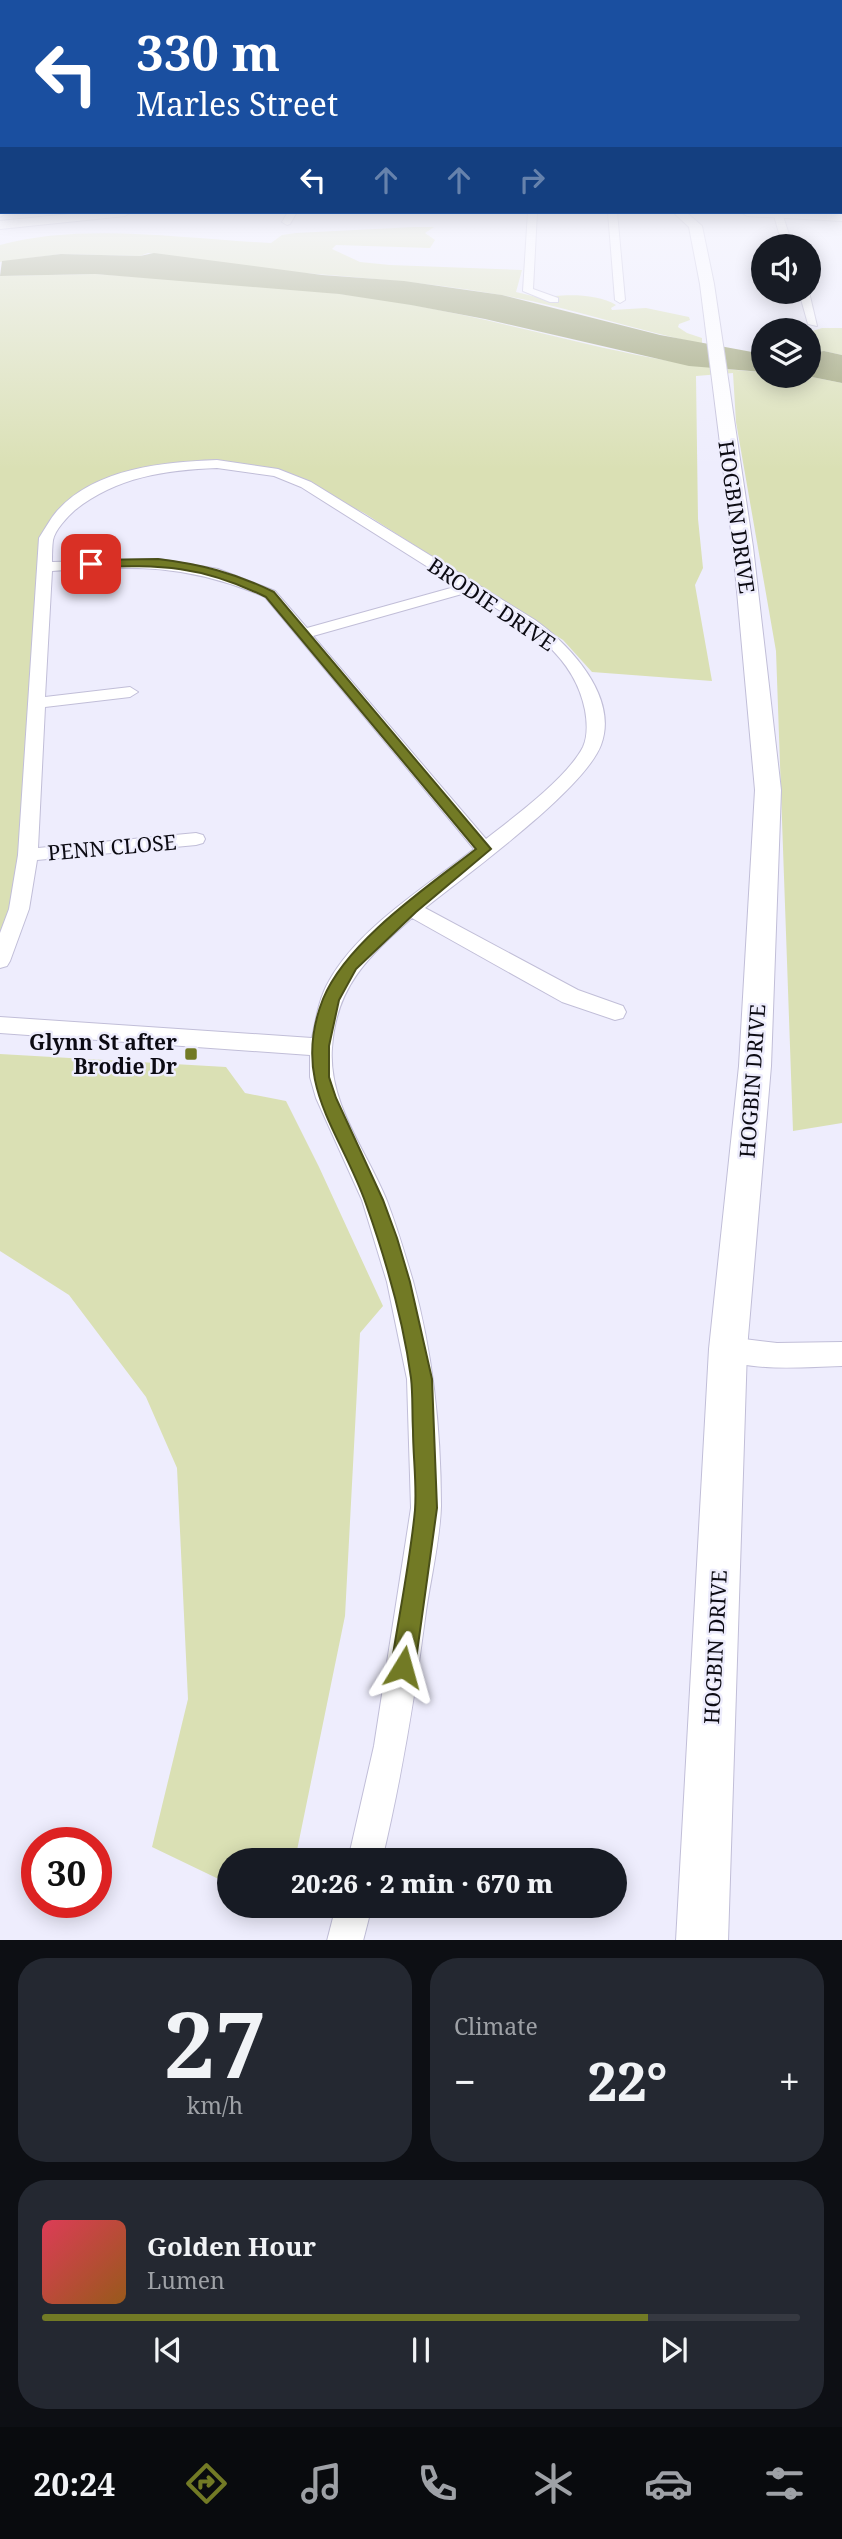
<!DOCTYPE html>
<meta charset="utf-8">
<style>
:root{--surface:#171b24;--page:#242831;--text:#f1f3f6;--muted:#9ea1a6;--line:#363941;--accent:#727a25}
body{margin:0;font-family:"Noto Serif",serif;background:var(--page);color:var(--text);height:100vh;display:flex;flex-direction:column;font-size:26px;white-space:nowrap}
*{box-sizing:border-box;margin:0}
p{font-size:23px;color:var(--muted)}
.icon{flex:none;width:38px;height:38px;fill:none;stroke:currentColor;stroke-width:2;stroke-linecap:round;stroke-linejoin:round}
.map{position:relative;height:1940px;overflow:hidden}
.details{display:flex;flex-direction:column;gap:18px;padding:18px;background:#0d0f14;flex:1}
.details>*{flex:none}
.banner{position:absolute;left:0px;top:0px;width:844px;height:214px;box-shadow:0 4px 18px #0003;background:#1a4fa0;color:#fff;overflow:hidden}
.controls{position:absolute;left:751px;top:234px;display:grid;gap:14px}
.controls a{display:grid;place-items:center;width:70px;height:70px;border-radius:50%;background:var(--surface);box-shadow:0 4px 18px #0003;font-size:35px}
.speed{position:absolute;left:21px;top:1827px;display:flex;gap:14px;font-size:35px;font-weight:700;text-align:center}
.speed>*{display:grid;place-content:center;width:91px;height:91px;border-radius:50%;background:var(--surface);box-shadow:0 4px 18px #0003;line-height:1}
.speed .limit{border:10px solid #d22;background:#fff;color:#111}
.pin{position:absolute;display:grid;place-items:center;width:60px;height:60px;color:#fff;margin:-30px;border-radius:14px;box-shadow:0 4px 10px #0006}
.me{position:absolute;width:77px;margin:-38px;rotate:8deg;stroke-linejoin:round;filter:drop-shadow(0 0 5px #0008)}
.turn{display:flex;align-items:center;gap:24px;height:147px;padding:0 21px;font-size:32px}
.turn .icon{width:91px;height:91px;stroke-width:2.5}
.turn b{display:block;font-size:49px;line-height:60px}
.lanes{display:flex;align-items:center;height:66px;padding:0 21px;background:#0003;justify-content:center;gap:35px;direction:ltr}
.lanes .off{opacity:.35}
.big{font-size:52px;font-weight:800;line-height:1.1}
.details .widget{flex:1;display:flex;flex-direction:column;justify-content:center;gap:10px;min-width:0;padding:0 24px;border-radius:28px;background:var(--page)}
.details .dial{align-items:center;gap:0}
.dial b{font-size:91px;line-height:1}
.song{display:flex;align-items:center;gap:21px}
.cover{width:84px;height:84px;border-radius:10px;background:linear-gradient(135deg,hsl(350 70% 55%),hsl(30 70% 35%))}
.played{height:7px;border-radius:4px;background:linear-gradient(90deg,var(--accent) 80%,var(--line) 80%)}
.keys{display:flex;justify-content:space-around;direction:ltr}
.heat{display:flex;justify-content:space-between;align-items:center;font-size:38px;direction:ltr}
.details .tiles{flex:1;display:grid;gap:18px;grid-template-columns:1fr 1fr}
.widget:last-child{grid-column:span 2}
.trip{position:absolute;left:217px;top:1848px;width:410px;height:70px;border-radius:35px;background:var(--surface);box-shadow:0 4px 18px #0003;font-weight:800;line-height:70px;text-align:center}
.dock{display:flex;height:112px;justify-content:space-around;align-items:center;background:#090b0e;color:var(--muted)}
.dock .icon{width:49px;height:49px}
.dock .current{color:var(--accent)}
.dock b{font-size:32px;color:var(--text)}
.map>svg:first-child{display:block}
</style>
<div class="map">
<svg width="842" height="1941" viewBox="0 0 842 1941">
<rect width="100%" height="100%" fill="#eeedfd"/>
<g fill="#dae0b4">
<path d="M414,227H434L425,233L435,240L430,248L336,245L332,249L360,262L390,265L522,270L516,292L553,301L555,296C573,294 601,295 616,305L611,308L612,310L646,308L689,317L690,320L679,324L678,327L687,333L702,338V344C635,330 569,307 501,295C385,274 265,276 148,253L140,256L61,254L0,262V245C83,222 185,239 271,243L282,235L296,233Z"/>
<path d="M95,274C199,282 311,286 413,305C530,326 644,366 763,372V376H807L842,383V1123L793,1131L776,651L736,422L733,373L696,376L698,519L703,568L695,585L712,681L592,672L563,640L364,513L288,476L227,465L169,468L96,487L54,521L28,855L0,961V276Z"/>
<polygon points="822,328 842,328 842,355 824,351 809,353 809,344 811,343 809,332"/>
<polygon points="0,1054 226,1067 245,1093 286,1101 319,1167 383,1306 360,1333 345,1616 295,1860 229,1860 229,1884 152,1847 188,1699 177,1468 146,1397 69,1295 0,1251"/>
</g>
<g fill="#9ba171">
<polygon points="154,253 322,275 404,281 502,295 660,335 763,354 763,372 689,366 485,319 411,305 339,294 95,274 0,276 2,261 61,254 140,256"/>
<polygon points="824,351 842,355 842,383 807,376 809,353"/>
</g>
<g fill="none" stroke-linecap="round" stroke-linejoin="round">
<defs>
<g id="street">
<polygon points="0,210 2,212 8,212 0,217"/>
<polygon points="288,212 297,212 290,224 287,225 282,222"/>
<polygon points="528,212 537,212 533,289 558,298 558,302 550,302 523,291"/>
<polygon points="608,212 617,212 625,300 620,303 615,300"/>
<polygon points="773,212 782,213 793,247 783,247"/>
<polygon points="799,292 809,292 817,326 808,324"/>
<path d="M217,460L278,469L311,482L535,620C570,645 619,697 601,745C584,790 466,875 425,908L578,990L623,1006L626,1012L623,1018L615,1020L562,1002L412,918C368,957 336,986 332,1048C328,1104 367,1151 387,1201C397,1227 405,1254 413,1281C433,1354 441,1430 441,1506C440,1540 431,1577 426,1611C415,1696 402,1776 382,1860H348L374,1746L411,1508L407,1379L387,1282L362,1200L316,1098L310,1077V1055L0,1033V1017L312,1038C316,1019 319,998 329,981C358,928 427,886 474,849L265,597C188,564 133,565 52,571L45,697L130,687L138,692L130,697L45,707L38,848L196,833L203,835L205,839L203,843L196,845L37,860L29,909L10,961L7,966L0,968V933L9,909L18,855L39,538C45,529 50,519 57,511C95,468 164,462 217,460ZM217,468L274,476L301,487L458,586L307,628L275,591L218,569L159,559L52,562C52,555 52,547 53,540C55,530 67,517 75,510C117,477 165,470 217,468ZM469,592C517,621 573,649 585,710C587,721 588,736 583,747C567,778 514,817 486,839L313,636Z"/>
<path d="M728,1337L777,1343L842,1342V1366C802,1367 756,1372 718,1358L715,1349L718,1340Z"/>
<polygon points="336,1906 372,1906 363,1941 327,1941"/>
</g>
<g id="secondary">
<polygon points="90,212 131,212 125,216 0,229 0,221"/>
<polygon points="673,212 686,212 702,226 714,284 753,547 781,790 771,1066 747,1349 728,1941 676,1941 709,1349 739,1066 755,790 733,547 700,284 689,227"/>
<polygon points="741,212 842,213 842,221 747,216"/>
</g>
</defs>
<use href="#street" stroke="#c1bed8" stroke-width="2"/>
<use href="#secondary" stroke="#c1bed8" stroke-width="2"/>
<use href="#street" fill="#fff" fill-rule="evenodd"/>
<use href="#secondary" fill="#fff" fill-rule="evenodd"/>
</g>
<linearGradient id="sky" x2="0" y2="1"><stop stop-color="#89acb8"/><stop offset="0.42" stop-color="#f7f7fe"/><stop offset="1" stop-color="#f7f7fe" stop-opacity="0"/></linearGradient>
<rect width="842" height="470" fill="url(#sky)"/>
<path fill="#727a25" stroke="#4a4f18" stroke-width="2" d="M158,559C200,564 235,573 274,592L491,849L416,912L356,969L339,1000L329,1046V1077L336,1098L383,1200L397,1238L410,1282L432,1379L437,1508L415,1667L411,1675L403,1679L394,1675L391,1667C399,1615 410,1562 415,1510C417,1484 413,1456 413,1430C412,1413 413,1395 411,1378C403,1319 386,1260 366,1204C340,1130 290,1083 323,999C346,942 427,887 476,849L266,597C200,565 163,565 91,567L85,564L91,560Z"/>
<rect fill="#727a25" stroke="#eeedfd" stroke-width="2.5" x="184" y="1047" width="14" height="14" rx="3.5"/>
<g text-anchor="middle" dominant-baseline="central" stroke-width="5" stroke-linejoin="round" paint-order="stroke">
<g font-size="21" fill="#0c0b13" stroke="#eeedfd">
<text transform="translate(737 517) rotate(82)">HOGBIN DRIVE</text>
<text transform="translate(492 604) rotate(34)">BRODIE DRIVE</text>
<text transform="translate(112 847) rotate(-5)">PENN CLOSE</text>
<text transform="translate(752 1081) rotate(-86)">HOGBIN DRIVE</text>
<text transform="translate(715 1647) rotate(-87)">HOGBIN DRIVE</text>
</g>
<g font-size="21" font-weight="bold" fill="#0c0b13" stroke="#eeedfd" text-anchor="end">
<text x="177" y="1042">Glynn St after<tspan x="177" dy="24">Brodie Dr</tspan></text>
</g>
</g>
</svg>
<div class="controls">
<a><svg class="icon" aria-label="sound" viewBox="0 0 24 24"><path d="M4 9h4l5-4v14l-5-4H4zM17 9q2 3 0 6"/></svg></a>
<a><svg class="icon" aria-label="layers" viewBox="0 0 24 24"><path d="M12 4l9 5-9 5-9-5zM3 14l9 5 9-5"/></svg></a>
</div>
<div class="speed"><div class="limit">30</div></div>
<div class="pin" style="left:91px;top:564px;background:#d93025"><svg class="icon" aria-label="arrive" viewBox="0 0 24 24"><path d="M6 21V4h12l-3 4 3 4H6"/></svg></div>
<svg class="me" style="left:403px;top:1667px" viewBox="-20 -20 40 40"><path d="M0-17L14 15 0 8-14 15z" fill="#727a25" stroke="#fff" stroke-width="4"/></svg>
<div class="trip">20:26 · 2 min · 670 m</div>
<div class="banner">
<div class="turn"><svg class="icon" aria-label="left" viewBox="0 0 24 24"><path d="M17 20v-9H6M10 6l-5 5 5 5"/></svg><div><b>330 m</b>Marles Street</div></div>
<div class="lanes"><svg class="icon" aria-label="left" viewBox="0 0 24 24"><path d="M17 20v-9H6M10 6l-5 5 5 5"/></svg><svg class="icon off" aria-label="ahead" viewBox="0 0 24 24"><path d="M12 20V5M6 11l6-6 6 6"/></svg><svg class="icon off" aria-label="ahead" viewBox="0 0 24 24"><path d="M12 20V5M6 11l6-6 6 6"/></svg><svg class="icon off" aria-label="right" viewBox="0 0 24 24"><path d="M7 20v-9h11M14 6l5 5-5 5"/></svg></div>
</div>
</div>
<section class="details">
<div class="tiles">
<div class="widget dial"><b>27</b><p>km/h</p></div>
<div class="widget"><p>Climate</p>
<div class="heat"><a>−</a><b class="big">22°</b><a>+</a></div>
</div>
<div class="widget">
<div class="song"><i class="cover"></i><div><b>Golden Hour</b><p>Lumen</p></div></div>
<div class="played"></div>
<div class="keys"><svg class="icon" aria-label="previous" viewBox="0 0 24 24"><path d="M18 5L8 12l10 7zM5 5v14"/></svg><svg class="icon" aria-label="pause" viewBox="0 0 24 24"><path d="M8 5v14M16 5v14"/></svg><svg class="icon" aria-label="next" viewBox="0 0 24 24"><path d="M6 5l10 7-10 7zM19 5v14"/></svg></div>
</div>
</div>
</section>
<nav class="dock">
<b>20:24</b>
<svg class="icon current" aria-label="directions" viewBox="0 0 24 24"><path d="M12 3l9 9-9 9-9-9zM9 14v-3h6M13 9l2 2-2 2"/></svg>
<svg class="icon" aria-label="music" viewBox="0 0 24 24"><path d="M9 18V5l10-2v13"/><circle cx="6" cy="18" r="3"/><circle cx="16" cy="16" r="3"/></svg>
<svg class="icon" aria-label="phone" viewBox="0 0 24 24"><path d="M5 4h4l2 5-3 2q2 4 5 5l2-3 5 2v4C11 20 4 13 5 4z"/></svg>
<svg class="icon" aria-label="climate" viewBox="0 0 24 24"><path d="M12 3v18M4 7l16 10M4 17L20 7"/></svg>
<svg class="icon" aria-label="car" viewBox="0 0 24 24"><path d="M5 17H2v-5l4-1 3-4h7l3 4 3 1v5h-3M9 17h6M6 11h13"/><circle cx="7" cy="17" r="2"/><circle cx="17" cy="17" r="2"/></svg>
<svg class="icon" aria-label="filters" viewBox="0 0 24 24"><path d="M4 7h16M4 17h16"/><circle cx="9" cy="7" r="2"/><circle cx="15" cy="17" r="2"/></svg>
</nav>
